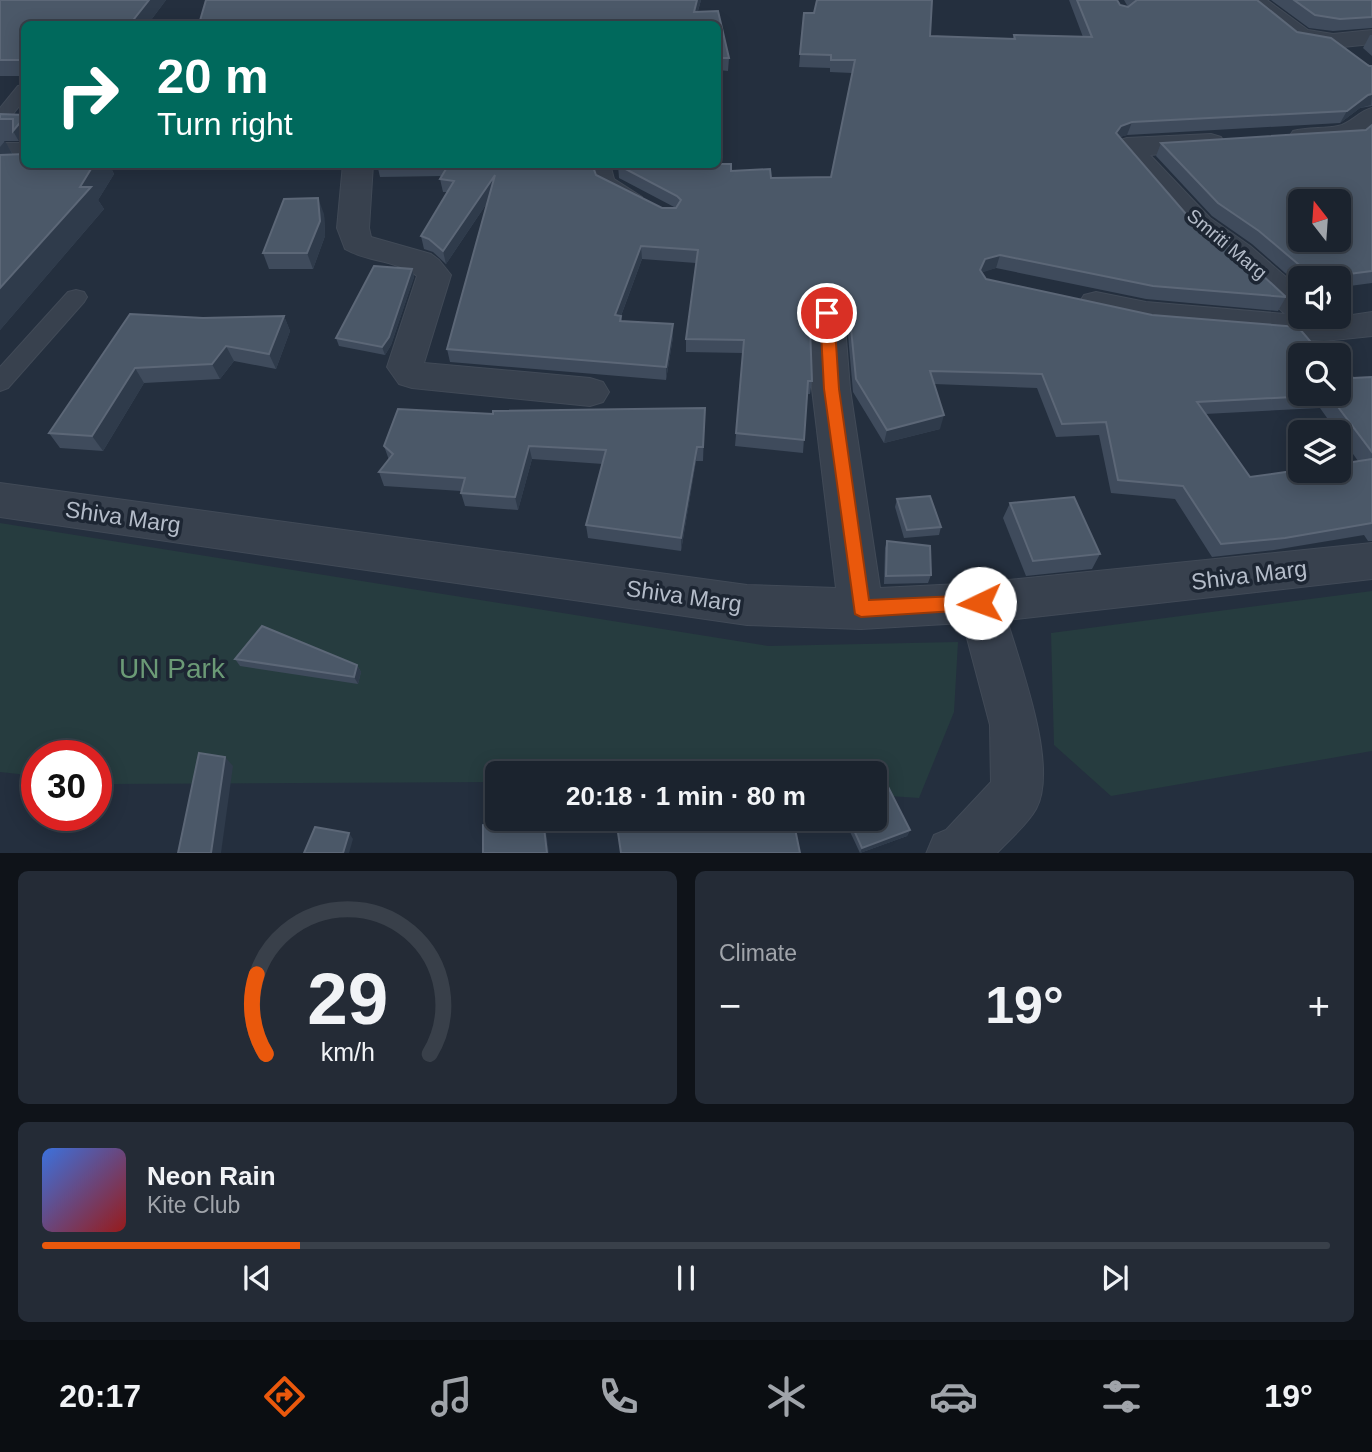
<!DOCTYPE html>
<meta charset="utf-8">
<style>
:root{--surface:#1b232e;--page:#242b36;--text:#f1f3f6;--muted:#a0a4aa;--line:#39404a;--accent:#ea580c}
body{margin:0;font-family:Arial,sans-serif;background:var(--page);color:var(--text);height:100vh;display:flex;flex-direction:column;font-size:26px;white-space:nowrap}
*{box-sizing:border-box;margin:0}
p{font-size:23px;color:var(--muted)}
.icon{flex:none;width:38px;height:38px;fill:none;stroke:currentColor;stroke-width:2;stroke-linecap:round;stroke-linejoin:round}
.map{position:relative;height:853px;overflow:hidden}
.side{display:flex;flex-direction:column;gap:18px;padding:18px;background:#0f1319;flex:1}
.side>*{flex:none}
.top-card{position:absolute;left:21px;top:21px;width:700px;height:147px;border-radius:10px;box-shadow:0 4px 18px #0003,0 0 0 2px var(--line);background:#00695c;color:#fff;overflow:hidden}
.needle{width:46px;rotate:343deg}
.buttons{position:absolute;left:1288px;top:189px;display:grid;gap:14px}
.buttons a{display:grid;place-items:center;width:63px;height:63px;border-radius:10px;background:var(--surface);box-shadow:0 4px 18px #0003,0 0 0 2px var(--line);font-size:35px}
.speed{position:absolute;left:21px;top:740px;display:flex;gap:14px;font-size:35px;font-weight:700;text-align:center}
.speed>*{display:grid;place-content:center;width:91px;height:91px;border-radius:50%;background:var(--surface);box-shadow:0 4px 18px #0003,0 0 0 2px var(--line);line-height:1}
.speed .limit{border:10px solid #d22;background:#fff;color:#111}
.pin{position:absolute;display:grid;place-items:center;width:60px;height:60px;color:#fff;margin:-30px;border:4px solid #fff;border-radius:50%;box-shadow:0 2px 7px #0007}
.me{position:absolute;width:77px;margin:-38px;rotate:267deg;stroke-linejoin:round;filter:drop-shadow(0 0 5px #0008)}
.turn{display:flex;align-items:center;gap:24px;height:147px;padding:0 21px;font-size:32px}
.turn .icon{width:91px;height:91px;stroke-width:2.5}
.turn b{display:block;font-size:49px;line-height:60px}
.big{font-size:52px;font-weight:700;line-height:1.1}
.side .widget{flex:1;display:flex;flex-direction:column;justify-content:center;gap:10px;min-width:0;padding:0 24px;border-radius:10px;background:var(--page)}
.side .dial{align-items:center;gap:0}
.dial svg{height:182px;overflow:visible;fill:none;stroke:var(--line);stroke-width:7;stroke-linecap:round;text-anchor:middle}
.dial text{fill:var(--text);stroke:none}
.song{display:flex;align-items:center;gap:21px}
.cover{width:84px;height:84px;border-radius:10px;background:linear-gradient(135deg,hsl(220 70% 55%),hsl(0 70% 35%))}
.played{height:7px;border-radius:4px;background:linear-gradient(90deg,var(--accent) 20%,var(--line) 20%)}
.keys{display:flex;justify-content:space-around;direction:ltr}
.heat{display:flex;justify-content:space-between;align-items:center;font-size:38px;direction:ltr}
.side .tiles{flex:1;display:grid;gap:18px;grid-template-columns:1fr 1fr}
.widget:last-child{grid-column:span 2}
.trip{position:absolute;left:485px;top:761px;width:402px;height:70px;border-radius:10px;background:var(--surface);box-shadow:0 4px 18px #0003,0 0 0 2px var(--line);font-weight:700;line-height:70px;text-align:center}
.tab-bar{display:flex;height:112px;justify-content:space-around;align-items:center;background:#0b0e12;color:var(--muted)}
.tab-bar .icon{width:49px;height:49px}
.tab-bar .current{color:var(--accent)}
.tab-bar b{font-size:32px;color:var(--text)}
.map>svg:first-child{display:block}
</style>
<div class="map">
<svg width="1372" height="854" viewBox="0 0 1372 854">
<rect width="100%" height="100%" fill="#242f3e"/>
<g fill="#263c3f">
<polygon points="0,523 768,646 958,642 954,712 919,798 875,795 875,774 497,774 497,782 111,784 96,782 96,756 37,756 37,776 0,772"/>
<polygon points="1372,591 1372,751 1111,796 1054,745 1051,633"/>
</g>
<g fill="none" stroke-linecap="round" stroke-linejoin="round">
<defs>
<g id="lane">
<polygon points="24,85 24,100 6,123 0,124 0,108 18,86"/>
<polygon points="592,164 610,164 614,179 642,197 639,201 625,201 598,186"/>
<polygon points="76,290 84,292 87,297 84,302 8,388 0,391 0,367 68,292"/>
</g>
<g id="street">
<polygon points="1240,0 1267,0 1308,30 1333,34 1372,30 1372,44 1333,48 1292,42"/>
<path d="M1372,108V129L1358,140L1348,142L1303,146L1293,143L1289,137L1293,131C1308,127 1323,129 1338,126C1350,124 1359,111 1372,108Z"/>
<polygon points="1211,134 1221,137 1225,143 1221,149 1150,155 1210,218 1250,246 1300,289 1300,317 1339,317 1372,312 1372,336 1324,341 1146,326 1084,311 1079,303 1084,295 1096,292 1146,302 1285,314 1228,260 1188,232 1113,147 1117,141 1127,138"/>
<rect x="0" y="143" width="24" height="18"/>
<path d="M343,164H373L369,228L371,237L431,254L439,260L451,275L424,363L590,378L603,382L609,392L603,402L590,406L412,388L399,384L387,367L417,276C397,260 367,262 345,249L337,228Z"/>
<path d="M827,301L839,305L844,313L850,389L880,588L980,583L1372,543V579L1007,620C1020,664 1059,767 1036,809C1027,825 1009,840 996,854H926L934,835L946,830L991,782L990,725L963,623L861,629L747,625L0,517V483L747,585L836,588L812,389L810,313L815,305Z"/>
</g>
</defs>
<use href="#lane" stroke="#414a57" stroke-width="2"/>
<use href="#street" stroke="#414a57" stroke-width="2"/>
<use href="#lane" fill="#38414e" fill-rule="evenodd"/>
<use href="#street" fill="#38414e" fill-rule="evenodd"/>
</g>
<g fill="#3f4b5c" fill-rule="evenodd">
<polygon points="0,0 166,0 148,24 24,24 24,76 0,76"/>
<polygon points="206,0 701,0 698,11 718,11 729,58 728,71 718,70 718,24 199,24"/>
<path d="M1069,0H1117L1120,5L1128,7L1124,0H1257L1297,32L1372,66V106L1360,108L1340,123L1127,135L1120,137L1192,221L1286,297L1278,311L1146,299L996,268L981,272L986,279L1300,355L1353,378L1372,377V541H1368L1364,535L1274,550L1212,557L1175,499L1111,493L1099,435L1056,437L1037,388L934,384L940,429L884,443L853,392L846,312L840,303L828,299L814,303L809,310L812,381L810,394H807L803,453L735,446L743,353L686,352V339L696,263L642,259L621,316L622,321L673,324V337L666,380L450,362L447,349L487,203L446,264L433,252L424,249L421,236L447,192H443L440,179L442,176L380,177L377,164H592L596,175L662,208H676L619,178L618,165L731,171L771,178L831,177L852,73L830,72V68L799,67L804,13L930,36L1013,39L1014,35L1083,37ZM1320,408L1337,432H1339V434L1358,461L1250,477L1205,414Z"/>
<polygon points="1271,0 1372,0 1372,28 1333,31 1309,28"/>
<polygon points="1370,35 1372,35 1372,56 1363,48"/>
<polygon points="0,114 24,115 24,150 19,141 4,141 13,154 24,164 109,164 114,174 98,200 104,209 0,330"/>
<polygon points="1372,125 1372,283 1342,287 1343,289 1339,296 1339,278 1300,278 1300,286 1252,244 1212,216 1156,156 1161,143 1366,130"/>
<polygon points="324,214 325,236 313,269 269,269 263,253"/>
<polygon points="412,269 414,277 391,345 385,355 339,346 336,338"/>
<polygon points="130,314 203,318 284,316 290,331 276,369 234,361 220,379 144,383 103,451 60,448 49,433"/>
<polygon points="705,408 703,461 696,461 681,551 588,538 586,525 603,464 532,459 518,510 465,506 461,493 461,491 384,486 379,472 389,460 384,446 493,414"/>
<polygon points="897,499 941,527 939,535 904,538 895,507"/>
<polygon points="1010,503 1100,554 1092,569 1026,576 1003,518"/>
<polygon points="887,541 931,575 928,583 884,584 885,548"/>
<polygon points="235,659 357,665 361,672 358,684 240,666"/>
<polygon points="844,819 875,819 910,830 907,836 860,853"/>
</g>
<g fill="#2f3b4b">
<polygon points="149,0 166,0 148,24 130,24"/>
<polygon points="697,0 701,0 694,24 694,12"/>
<polygon points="1372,94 1371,105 1360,108 1340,123 1347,111 1368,95"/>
<polygon points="24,118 24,150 13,131"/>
<polygon points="1132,122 1127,135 1116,138 1116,133 1121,126"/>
<polygon points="5,141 18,164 0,167 0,147"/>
<polygon points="94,164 109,164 114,174 98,200 104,209 0,330 0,288 80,187"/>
<polygon points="495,175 497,188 446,264 443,251"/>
<polygon points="318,198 324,214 325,236 313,269 307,253"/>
<polygon points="641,246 642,259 616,329 615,315"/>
<polygon points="1000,255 996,268 981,273 980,270 985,259"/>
<polygon points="412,269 414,277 391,345 385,355 382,347"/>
<polygon points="830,285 828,299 814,303 807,313 809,300 816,289"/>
<polygon points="284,316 290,331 276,369 269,354"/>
<polygon points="673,324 673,337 666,380 666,367"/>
<polygon points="226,346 234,361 220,379 212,364"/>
<polygon points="135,368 144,383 103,451 92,436"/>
<polygon points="944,415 940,429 884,443 887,430"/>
<polygon points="529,446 532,459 518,510 515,497"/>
<polygon points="697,447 696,461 681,551 681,538"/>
<polygon points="357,665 361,672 358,684 354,677"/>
<polygon points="225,757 233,766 221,853 211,853"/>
<polygon points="543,819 545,824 549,853 547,853"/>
<polygon points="910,830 907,836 860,853 862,848"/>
<polygon points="349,833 353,839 349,853 343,853"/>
</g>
<g fill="#4b5868" stroke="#5c6777" stroke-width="2" fill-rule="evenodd">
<polygon points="0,0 149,0 130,24 24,24 24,60 0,60"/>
<polygon points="206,0 697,0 694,12 718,11 729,58 718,58 718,24 199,24"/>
<polygon points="817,0 932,0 930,36 1015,39 1014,35 1092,37 1077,0 1117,0 1120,5 1128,7 1137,0 1257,0 1297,32 1331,38 1369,66 1372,66 1372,94 1368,95 1347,111 1132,122 1121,126 1116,133 1192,221 1234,249 1286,297 1153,286 1000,255 985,259 980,270 986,279 1152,315 1298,327 1322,355 1300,355 1300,394 1339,394 1339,361 1353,378 1372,377 1372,452 1329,395 1197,402 1250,477 1300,470 1300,471 1339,471 1339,464 1372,459 1372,523 1285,538 1221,544 1183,486 1118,480 1106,422 1062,424 1042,374 930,371 944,415 887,430 856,379 848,298 842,289 830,285 816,289 809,300 812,381 808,381 804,440 736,433 744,340 686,339 698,250 641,246 615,315 621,316 620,321 673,324 666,367 447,349 495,175 443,251 429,239 421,236 454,181 440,179 449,164 592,164 596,175 662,208 676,208 681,200 677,196 618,165 638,167 639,164 731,164 731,171 770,169 771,178 831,177 855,60 831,60 831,55 800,54 804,13 814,13"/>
<polygon points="1294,0 1372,0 1372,17 1340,19 1315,15"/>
<polygon points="0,114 24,115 24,118 13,131 13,119 0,119"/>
<path d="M1372,125V271L1333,276L1335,278H1310V274L1259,231L1218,203L1161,143L1366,130ZM1300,201H1339V240H1300Z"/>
<polygon points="24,154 24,164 94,164 80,187 91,187 0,288 0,155"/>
<polygon points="318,198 320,221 307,253 263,253 284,199"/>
<polygon points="374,266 412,269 389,337 382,347 336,338"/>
<polygon points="130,314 203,318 284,316 269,354 226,346 212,364 135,368 92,436 49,433"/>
<polygon points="705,408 703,447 697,447 681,538 586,525 606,450 529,446 515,497 461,493 465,478 379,472 393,454 384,446 398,409 493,414 493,411"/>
<polygon points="930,496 941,527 907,530 897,499"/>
<polygon points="1074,497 1100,554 1033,561 1010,503"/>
<polygon points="887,541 930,546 931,575 886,576"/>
<polygon points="262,626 357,665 354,677 235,659"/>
<polygon points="199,753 225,757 211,853 178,853"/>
<polygon points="881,773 910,830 862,848 849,819 875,819 875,775"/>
<polygon points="519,819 543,819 547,853 483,853 483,825"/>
<polygon points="616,819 793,819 800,853 621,853"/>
<polygon points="315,827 349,833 343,853 304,853"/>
</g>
<polygon fill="#ea580c" stroke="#983908" stroke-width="2" points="827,308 834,313 839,389 869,600 980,595 986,598 989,603 986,609 861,617 855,614 824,389 820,313"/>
<g text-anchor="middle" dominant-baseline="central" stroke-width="7" stroke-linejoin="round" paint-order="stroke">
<g font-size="19" fill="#b4bcc9" stroke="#1d2633">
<text transform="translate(1227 244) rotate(40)">Smriti Marg</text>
</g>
<g font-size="23" fill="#b4bcc9" stroke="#1d2633">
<text transform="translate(123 517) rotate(8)">Shiva Marg</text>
<text transform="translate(1249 575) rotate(-7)">Shiva Marg</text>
<text transform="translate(684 596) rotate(8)">Shiva Marg</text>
</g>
<g font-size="28" fill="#6b9a76" stroke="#1d2633">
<text x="172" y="668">UN Park</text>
</g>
</g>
</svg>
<div class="buttons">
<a><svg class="needle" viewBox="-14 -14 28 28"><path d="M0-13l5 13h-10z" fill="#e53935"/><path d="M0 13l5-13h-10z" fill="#a0a4aa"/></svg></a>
<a><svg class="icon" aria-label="sound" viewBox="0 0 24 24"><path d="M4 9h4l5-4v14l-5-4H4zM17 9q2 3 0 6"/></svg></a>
<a><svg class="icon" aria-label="search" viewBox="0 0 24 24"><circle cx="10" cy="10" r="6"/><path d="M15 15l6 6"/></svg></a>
<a><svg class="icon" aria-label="layers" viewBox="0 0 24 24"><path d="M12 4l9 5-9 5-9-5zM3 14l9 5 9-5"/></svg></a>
</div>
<div class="speed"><div class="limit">30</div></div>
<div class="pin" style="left:827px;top:313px;background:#d93025"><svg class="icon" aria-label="arrive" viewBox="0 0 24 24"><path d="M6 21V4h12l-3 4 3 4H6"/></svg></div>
<svg class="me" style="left:980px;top:603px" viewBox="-20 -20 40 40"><circle r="19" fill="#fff"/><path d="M0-13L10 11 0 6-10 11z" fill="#ea580c"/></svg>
<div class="trip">20:18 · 1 min · 80 m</div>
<div class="top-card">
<div class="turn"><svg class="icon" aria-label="right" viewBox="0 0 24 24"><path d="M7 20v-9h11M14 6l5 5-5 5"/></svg><div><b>20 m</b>Turn right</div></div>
</div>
</div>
<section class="side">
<div class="tiles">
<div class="widget dial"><svg viewBox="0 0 100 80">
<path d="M14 69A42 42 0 1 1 86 69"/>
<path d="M14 69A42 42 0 0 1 10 34" stroke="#ea580c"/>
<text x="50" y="56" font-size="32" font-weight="700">29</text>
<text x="50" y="72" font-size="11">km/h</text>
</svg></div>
<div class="widget"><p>Climate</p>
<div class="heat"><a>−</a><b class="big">19°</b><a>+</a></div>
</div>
<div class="widget">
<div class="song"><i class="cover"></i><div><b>Neon Rain</b><p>Kite Club</p></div></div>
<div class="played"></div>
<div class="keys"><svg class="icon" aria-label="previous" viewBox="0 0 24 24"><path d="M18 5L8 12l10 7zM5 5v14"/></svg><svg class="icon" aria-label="pause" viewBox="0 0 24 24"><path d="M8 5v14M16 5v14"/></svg><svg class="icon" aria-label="next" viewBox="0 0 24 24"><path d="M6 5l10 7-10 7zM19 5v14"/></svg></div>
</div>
</div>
</section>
<nav class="tab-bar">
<b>20:17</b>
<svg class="icon current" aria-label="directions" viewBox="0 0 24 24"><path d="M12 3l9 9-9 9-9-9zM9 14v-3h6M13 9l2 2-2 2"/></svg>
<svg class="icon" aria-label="music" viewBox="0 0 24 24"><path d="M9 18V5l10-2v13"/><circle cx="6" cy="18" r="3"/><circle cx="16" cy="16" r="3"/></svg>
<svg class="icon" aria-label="phone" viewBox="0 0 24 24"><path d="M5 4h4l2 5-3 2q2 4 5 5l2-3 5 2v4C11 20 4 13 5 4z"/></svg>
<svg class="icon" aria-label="climate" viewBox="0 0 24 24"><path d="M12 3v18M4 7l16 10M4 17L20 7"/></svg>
<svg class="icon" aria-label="car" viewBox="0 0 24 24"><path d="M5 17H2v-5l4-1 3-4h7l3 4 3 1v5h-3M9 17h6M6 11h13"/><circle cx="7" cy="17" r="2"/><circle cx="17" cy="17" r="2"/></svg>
<svg class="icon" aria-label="filters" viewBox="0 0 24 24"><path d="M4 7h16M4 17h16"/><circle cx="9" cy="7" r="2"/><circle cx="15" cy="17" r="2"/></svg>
<b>19°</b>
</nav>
